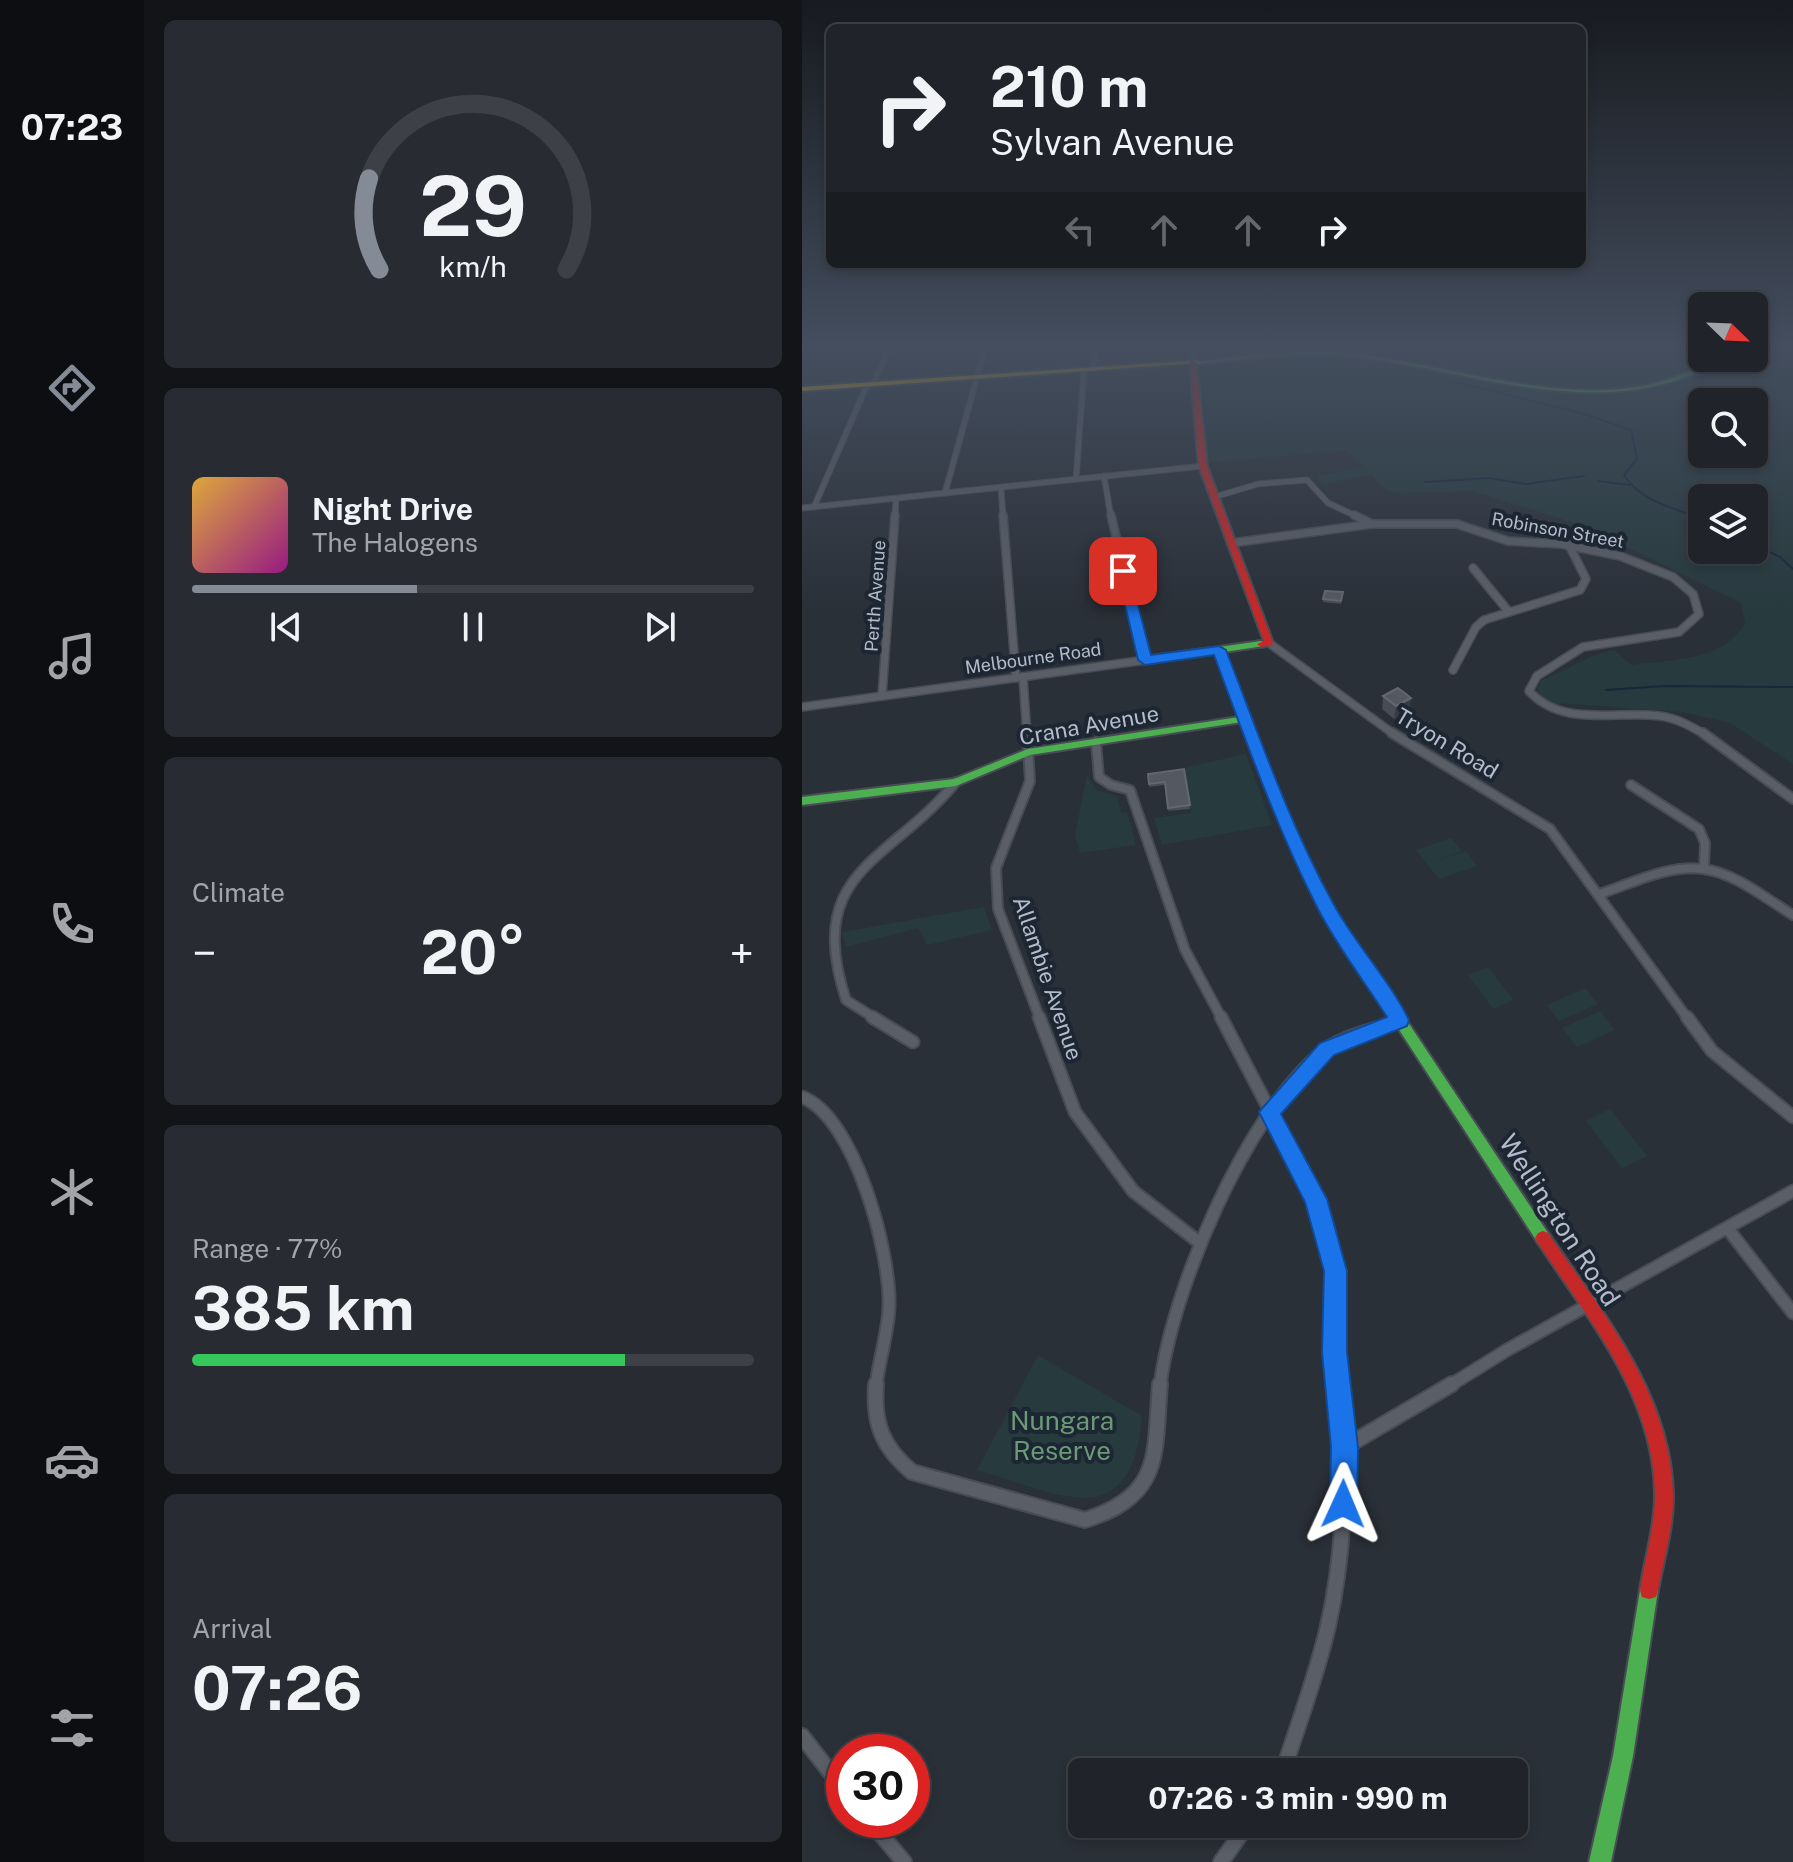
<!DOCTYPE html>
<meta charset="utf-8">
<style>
:root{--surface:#20242a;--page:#282c32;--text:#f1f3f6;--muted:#a2a4a8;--line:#3d4147;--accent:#848b96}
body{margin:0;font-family:"Public Sans",sans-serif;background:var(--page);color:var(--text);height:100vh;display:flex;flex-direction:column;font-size:30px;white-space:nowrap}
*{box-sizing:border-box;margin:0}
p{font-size:26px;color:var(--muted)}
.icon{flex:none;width:44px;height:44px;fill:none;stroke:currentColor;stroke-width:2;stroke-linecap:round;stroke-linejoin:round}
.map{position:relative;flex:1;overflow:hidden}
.panel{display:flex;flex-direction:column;gap:20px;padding:20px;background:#121417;width:658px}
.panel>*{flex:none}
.top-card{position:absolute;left:24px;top:24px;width:760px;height:244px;border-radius:12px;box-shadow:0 4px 12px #0003,0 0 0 2px var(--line);background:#20242a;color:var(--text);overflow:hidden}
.needle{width:52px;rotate:113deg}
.buttons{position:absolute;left:886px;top:292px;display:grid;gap:16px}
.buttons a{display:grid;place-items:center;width:80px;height:80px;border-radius:12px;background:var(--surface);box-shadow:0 4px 12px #0003,0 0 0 2px var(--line);font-size:40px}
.speed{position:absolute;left:24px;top:1734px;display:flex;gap:16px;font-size:40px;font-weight:700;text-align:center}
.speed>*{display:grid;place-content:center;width:104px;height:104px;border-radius:50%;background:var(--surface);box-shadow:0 4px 12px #0003,0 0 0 2px var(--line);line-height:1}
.speed .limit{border:12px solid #d22;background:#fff;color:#111}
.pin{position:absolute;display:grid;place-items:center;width:68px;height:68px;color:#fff;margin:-34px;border-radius:16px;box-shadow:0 4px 12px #0006}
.me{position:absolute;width:88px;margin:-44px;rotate:1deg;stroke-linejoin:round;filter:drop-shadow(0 0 6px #0008)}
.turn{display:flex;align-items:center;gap:28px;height:168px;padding:0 32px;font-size:36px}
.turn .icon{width:104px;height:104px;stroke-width:2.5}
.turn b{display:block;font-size:56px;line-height:68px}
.lanes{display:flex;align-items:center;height:76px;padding:0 32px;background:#0003;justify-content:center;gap:40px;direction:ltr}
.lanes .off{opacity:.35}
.big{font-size:60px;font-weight:700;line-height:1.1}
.panel .tile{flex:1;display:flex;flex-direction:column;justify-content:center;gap:12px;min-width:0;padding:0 28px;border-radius:12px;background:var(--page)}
.panel .dial{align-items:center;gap:0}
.dial svg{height:208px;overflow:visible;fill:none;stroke:var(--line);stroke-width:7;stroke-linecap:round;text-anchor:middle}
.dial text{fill:var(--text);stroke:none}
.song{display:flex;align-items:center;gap:24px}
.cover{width:96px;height:96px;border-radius:12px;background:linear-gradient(135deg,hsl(40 70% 55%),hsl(310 70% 35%))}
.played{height:8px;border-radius:4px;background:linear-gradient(90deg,var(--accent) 40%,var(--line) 40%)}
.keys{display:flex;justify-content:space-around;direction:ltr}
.heat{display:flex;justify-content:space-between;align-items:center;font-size:44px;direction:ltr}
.charge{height:12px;border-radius:6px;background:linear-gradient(90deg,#34c759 77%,var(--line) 0)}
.trip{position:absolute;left:266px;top:1758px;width:460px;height:80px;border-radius:12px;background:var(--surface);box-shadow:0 4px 12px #0003,0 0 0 2px var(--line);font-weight:700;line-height:80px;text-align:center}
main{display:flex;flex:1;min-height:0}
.tabs{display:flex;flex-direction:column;width:144px;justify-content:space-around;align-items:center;background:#0d0e11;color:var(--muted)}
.tabs .icon{width:56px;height:56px}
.tabs .current{color:var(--accent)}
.tabs b{font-size:36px;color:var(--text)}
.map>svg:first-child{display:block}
</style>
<main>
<nav class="tabs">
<b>07:23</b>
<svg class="icon current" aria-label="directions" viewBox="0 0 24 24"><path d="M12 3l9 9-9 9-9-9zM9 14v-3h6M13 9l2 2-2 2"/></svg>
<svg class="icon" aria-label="music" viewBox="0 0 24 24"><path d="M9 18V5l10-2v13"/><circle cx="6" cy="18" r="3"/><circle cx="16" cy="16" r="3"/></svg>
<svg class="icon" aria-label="phone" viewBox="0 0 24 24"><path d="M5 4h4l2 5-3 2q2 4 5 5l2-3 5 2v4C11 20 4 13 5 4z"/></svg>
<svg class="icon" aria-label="climate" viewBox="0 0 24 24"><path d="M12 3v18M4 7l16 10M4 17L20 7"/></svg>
<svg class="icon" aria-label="car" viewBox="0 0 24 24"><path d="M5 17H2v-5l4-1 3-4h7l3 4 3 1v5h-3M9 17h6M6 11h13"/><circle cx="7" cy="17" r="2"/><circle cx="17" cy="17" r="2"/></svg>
<svg class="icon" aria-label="filters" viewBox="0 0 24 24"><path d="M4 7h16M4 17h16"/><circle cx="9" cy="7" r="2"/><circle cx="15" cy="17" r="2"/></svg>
</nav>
<section class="panel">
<div class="tile dial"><svg viewBox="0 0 100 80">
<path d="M14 69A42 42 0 1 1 86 69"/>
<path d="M14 69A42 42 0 0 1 10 34" stroke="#848b96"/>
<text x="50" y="56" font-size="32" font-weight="700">29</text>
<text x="50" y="72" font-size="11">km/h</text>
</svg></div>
<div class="tile">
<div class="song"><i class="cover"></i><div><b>Night Drive</b><p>The Halogens</p></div></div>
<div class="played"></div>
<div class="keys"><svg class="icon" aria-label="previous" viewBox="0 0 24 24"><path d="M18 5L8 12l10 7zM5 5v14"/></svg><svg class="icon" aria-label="pause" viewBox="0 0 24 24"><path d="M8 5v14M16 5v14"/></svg><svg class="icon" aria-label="next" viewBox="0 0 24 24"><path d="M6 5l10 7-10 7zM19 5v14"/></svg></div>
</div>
<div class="tile"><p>Climate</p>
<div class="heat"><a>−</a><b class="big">20°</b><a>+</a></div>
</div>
<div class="tile"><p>Range · 77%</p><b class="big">385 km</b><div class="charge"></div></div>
<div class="tile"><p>Arrival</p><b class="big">07:26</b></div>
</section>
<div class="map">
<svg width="991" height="1862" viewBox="0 0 991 1862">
<rect width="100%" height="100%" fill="#2a3038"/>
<g fill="#273a3e" fill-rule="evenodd">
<polygon points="0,348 79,348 76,356 0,360"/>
<polygon points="516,348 751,348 761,351 840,348 893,365 834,387 772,389"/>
<path d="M991,348V764L928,723L880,712L754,703L740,698L736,690L739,681L790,656L812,650L829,665C869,659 921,662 943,623L939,603L782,526L671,491L594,493L578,486L569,475L521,484L515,476L562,467L545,450L406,463L398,365L478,354L535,355L737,390L802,396L845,392L935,358H952V351L957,349ZM900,402H952V454H900ZM900,498H952V550H900Z"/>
<polygon points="444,754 470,825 360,845 352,818 389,813 382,772 385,767"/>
<polygon points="285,775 295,790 315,796 319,813 325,812 334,845 278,853 273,835"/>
<polygon points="649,838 660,851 634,861 664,851 675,866 637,879 614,850"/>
<polygon points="182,907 190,930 125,945 116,928 44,947 40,932"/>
<polygon points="686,967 711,1000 691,1009 666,975"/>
<polygon points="783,988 796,1004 757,1021 745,1005"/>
<polygon points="798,1011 813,1030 775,1047 760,1028"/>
<polygon points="808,1109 845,1156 820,1168 784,1121"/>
<path d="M236,1355L340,1416C330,1539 256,1493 175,1470Z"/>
</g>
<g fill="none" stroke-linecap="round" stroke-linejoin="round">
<g stroke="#19273c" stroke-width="2">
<polyline points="634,359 638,351 635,348"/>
<path d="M642,379L782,414L829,430L835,459L822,475C840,503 871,507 900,519"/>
<polyline points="796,481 828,485"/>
<polyline points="623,482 687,478 724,484 782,476"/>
<polyline points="952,544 978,557 991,569"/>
<polyline points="804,690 862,686 991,687"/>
</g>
<defs>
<g id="street-far4">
<polyline points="390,348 391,362"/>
<polyline points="291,369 294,348"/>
<polyline points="71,384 87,348"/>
<polyline points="302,476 309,517"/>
<polyline points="274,479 282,370"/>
<polyline points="199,488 201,517"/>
<polyline points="143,493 183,348"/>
<polyline points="412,497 456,484 505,480 526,503 556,517"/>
<polyline points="12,507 65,385"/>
<polyline points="0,508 401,466"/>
<polyline points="93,517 94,499"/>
</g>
<g id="street-far3">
<polyline points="201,515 214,678"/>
<polyline points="309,515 343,660"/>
<polyline points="552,515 570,524"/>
<path d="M429,543L570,524H655L706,541L759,544L818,556L871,577L891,594L897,614L877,632L781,647L735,676L727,691C761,728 813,710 858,716C875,718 890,727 904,735"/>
<polyline points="671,568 707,612"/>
<polyline points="467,643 593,735"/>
<polyline points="651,670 674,627 682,620 778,590 784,579 767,545"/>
<polyline points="221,677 225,735"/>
<polyline points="80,696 93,515"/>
<polyline points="0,707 417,650"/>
</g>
<g id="street-far2">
<polyline points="225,733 228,781 194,868 196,909 238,1019"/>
<polyline points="590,733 748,829 886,1019"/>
<polyline points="901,733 991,799"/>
<polyline points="294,742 297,777 309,785 328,790 383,950 420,1019"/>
<polyline points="829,785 897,829 903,843 902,869"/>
<path d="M797,894C829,884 866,864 901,869C934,873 964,899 991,915"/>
<path d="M74,1019L44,1000C2,870 86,864 154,782"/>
</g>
<g id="street-far1">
<polyline points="70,1017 111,1042"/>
<polyline points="237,1017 273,1112 331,1191 398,1243"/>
<polyline points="419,1017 514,1199 533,1271 532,1352 536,1386"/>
<polyline points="885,1017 910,1051 991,1117"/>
<path d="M0,1097C53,1117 89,1254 87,1307C86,1333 77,1360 74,1386"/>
<polyline points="926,1229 991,1313"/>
<path d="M358,1386C370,1289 443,1117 519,1053C540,1035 572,1030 598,1020"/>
<polyline points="647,1386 705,1350 991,1191"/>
</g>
<g id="street">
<path d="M74,1384C71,1423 80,1447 110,1472L283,1520C362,1495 352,1453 358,1384"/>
<polyline points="543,1447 650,1384"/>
<polyline points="0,1736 42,1790"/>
<path d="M481,1772C496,1724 515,1675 526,1626C544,1547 545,1465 536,1384"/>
<polyline points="67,1820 102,1862"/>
<polyline points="419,1862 446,1824"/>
</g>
<g id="fast">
<path d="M514,351C621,354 728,403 836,387C864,383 891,369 917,358H925C805,428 680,372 555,357C502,351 449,358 396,364L393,362L455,354Z"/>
<polygon points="459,641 462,642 462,646 422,652 483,811 530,908 746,1233 749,1238 746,1243 741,1245 736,1243 521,913 473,811 440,722 228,755 154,786 0,805 0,797 152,779 226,749 437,717 412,650 417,647"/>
<polygon points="847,1581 854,1583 856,1590 831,1756 809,1862 787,1862 811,1756 838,1590 840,1583"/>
</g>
<polygon id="slow" points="396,360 398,363 0,391 0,387"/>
<g id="jam">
<polygon points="391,360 394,362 405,466 471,643 470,645 459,647 455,644 462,641 397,466 388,362"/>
<path d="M741,1231L746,1233C800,1312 868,1393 871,1493C872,1526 862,1558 856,1590L854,1597L847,1599L840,1597L838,1590C843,1558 853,1526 853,1494C852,1397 787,1320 736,1243L733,1238L736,1233Z"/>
</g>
</defs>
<use href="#street-far4" stroke="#484c55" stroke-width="7"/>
<use href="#street-far3" stroke="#484c55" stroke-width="10"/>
<use href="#street-far2" stroke="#484c55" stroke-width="12"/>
<use href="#street-far1" stroke="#484c55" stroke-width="15"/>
<use href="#street" stroke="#484c55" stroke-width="18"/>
<use href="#fast" stroke="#484c55" stroke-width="4"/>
<use href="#slow" stroke="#484c55" stroke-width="4"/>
<use href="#jam" stroke="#484c55" stroke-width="4"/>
<use href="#street-far4" stroke="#5a5e66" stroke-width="5"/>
<use href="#street-far3" stroke="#5a5e66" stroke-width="7"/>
<use href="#street-far2" stroke="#5a5e66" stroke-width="8"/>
<use href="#street-far1" stroke="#5a5e66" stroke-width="11"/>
<use href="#street" stroke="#5a5e66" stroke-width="14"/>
<use href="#fast" fill="#4caf50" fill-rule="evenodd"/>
<use href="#slow" fill="#ffc107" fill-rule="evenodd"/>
<use href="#jam" fill="#c62828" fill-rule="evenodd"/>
</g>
<g fill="#474c55">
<polygon points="541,592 539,604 521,602 521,599"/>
<polygon points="581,696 609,698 607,711 592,719 580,709"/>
<polygon points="382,769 388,809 366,811 363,785 347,787 346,774"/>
</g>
<polygon fill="#373c44" points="609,698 607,711 592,719 594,706"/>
<g fill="#535861" stroke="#626872" stroke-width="2">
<polygon points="523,591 541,592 539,601 521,599"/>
<polygon points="596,688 609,698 594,706 581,696"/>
<polygon points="382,769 388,805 366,808 363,782 347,784 346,774"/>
</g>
<linearGradient id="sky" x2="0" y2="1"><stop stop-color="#171a1f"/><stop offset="0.57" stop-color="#444e5e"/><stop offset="1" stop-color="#444e5e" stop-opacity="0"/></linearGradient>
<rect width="991" height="609" fill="url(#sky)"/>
<path fill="#1a73e8" stroke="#114b97" stroke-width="2" d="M321,567L327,571L349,655L417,646L424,650C457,735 487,823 531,903C553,944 587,979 607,1020L605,1026L532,1055L479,1114L525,1199L545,1271V1352L556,1447L555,1504L551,1514L541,1518L532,1514L528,1504L529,1447L520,1352L522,1271L503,1202L457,1112L518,1043L585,1017C562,981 535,946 516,909C474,827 444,741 412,655L343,665L336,660L315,571Z"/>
<g text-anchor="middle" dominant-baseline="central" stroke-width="8" stroke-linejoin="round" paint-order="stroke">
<g font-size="18" fill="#b4bcc9" stroke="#1d2633">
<text transform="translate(756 530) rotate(10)">Robinson Street</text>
<text transform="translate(73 596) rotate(-86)">Perth Avenue</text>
<text transform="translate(231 658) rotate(-8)">Melbourne Road</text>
</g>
<g font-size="22" fill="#b4bcc9" stroke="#1d2633">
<text transform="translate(287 725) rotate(-10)">Crana Avenue</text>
<text transform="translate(645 743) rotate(31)">Tryon Road</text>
<text transform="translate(246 978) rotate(71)">Allambie Avenue</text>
</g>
<g font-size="26" fill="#b4bcc9" stroke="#1d2633">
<text transform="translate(758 1220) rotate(57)">Wellington Road</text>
</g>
<g font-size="26" fill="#6b9a76" stroke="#1d2633">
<text x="260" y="1420">Nungara<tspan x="260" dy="30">Reserve</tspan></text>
</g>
</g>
</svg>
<div class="buttons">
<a><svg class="needle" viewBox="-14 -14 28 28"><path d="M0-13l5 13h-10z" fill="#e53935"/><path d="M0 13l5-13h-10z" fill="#a2a4a8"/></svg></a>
<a><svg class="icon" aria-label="search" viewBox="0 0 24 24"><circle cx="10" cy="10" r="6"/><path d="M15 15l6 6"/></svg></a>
<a><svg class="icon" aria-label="layers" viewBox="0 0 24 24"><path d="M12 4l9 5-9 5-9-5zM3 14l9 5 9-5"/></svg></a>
</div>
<div class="speed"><div class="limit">30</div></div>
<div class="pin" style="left:321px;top:571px;background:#d93025"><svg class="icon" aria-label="arrive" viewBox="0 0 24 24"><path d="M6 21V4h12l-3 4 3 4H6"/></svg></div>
<svg class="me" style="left:541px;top:1504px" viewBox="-20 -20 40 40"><path d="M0-17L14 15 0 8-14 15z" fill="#1a73e8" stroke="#fff" stroke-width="4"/></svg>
<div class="trip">07:26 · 3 min · 990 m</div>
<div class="top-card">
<div class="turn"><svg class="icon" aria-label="right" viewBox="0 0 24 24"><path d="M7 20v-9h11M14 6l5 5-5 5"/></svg><div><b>210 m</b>Sylvan Avenue</div></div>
<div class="lanes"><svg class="icon off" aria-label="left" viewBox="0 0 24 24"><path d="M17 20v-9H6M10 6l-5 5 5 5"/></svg><svg class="icon off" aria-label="ahead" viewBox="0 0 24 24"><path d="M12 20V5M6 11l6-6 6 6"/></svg><svg class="icon off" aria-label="ahead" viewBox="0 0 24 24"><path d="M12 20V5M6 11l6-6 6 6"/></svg><svg class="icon" aria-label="right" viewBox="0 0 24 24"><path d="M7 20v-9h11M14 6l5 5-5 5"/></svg></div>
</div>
</div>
</main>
